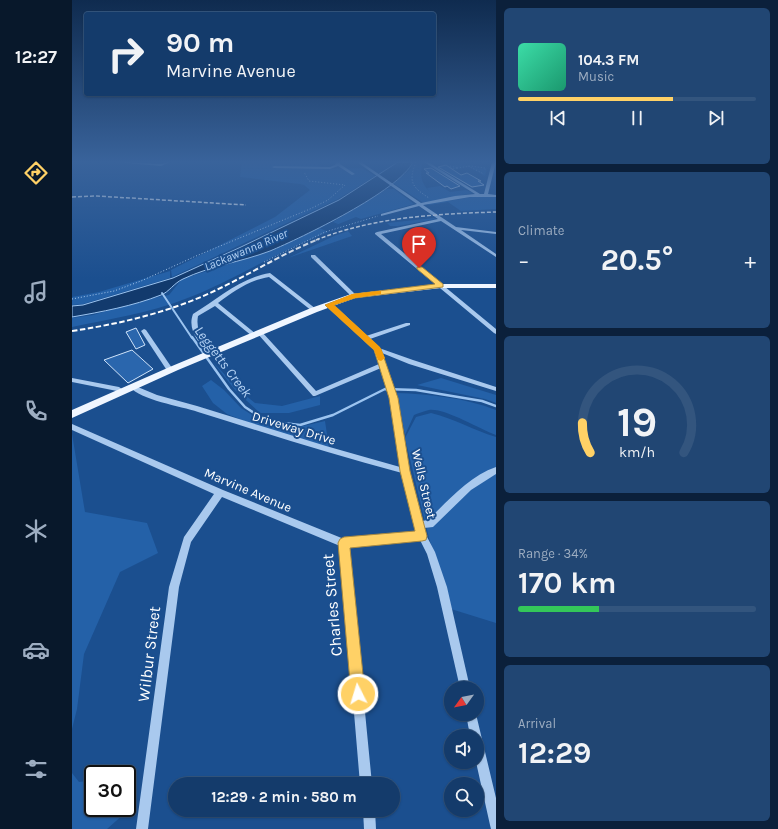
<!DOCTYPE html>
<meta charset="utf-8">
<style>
:root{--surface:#143b6b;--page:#214673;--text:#f1f3f6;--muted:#9dadc1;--line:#33557e;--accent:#ffd166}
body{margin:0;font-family:Karla,sans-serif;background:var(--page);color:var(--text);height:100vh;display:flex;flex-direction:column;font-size:15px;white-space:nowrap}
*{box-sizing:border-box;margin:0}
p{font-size:13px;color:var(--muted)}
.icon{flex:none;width:22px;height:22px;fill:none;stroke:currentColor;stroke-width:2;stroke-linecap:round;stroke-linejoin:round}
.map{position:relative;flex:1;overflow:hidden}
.details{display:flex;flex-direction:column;gap:8px;padding:8px;background:#0b203b;width:282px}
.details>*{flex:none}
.banner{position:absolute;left:12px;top:12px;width:352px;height:84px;border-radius:4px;box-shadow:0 1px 3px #0004,0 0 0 1px var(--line);background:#143b6b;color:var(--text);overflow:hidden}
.needle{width:26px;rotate:237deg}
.controls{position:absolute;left:372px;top:681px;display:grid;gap:8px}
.controls a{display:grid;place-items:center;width:40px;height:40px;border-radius:50%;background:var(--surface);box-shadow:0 1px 3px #0004,0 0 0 1px var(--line);font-size:20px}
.speed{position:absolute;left:12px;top:765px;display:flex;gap:8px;font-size:20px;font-weight:700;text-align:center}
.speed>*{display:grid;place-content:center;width:52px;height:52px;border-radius:50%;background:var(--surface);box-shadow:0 1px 3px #0004,0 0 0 1px var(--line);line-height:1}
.speed .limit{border:2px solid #111;border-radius:6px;background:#fff;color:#111}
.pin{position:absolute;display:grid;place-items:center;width:34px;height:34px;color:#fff;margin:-41px -17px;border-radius:50% 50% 50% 0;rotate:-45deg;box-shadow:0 0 4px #0007}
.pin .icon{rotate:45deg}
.me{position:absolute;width:44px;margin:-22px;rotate:355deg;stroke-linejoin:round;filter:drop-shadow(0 0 3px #0008)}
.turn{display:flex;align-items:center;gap:14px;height:84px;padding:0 16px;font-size:18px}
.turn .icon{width:52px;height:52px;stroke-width:2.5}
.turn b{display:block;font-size:28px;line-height:34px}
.big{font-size:30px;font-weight:700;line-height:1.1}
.details .card{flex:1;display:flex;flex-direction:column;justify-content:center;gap:6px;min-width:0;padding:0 14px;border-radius:6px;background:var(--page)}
.details .dial{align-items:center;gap:0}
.dial svg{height:104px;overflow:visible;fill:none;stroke:var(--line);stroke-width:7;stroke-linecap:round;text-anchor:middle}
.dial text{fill:var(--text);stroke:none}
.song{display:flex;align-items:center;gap:12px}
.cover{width:48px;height:48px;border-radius:6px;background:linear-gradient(135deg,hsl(160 70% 55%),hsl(160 70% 35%))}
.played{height:4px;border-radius:2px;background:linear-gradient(90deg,var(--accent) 65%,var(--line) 65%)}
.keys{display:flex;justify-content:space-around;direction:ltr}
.heat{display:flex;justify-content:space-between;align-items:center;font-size:22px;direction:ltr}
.charge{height:6px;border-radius:3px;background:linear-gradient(90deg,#34c759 34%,var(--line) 0)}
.trip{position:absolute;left:96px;top:777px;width:232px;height:40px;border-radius:20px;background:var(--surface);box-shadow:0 1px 3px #0004,0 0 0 1px var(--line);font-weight:700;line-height:40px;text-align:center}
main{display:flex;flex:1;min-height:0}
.tab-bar{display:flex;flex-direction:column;width:72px;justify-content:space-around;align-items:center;background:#08182b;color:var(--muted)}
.tab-bar .icon{width:28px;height:28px}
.tab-bar .active{color:var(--accent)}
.tab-bar b{font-size:18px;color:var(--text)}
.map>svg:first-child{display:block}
</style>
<main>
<nav class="tab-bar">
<b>12:27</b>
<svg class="icon active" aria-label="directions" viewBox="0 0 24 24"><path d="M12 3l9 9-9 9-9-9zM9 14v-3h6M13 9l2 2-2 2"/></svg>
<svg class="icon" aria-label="music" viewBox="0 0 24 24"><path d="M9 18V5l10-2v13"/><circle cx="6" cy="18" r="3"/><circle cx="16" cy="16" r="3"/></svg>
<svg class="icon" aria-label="phone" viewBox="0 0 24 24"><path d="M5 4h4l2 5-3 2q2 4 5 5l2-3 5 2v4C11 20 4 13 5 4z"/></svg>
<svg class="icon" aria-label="climate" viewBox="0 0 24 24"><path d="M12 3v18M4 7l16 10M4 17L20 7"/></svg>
<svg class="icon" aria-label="car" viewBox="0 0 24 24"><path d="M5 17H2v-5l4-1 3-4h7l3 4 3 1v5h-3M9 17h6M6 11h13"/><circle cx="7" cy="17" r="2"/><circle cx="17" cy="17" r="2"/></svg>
<svg class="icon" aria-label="filters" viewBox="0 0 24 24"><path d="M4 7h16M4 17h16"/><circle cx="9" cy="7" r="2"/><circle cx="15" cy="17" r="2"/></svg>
</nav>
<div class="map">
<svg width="424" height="829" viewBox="0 0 424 829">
<rect width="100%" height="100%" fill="#1b4f8f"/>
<g fill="#2461a8">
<polygon points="170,162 246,162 249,169 290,168 303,176 266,199 100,277 99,270 203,217 238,190 232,185 228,184 168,177"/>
<path d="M341,162H351C347,174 349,183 357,191L355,188L368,186L378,192L394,190L401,193L372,199L376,201L405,196L424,197V209L389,211L376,202L357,205L353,202H350L321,183L338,170Z"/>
<polygon points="390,164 415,168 413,176 397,167 372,171 367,168"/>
<polygon points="315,189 322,189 342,204 289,219 284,217 259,227 266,224 261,222"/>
<polygon points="362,218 364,219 326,226 318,226 315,223"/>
<path d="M247,228L257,232C207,250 163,280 113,299C77,313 38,319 0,327V318L21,315L71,300L97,295L110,279L198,251Z"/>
<polygon points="276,231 280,236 216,258 262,236"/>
<polygon points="98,271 98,278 11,304 0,305 0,297 27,292"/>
<polygon points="140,361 168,391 183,403 210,406 248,396 248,405 217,413 188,413 163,390"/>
<polygon points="369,378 424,395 424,403 413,399 345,385"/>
<polygon points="139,380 152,390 169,408 194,424 227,427 253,421 257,448 195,430 155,414 141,403 130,386"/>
<path d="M325,393C358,394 393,398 424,410V435C407,429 373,408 357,410C352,411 347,413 342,415L333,435Z"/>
<path d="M359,413C381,418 401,430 424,437V623L379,609L357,538L333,438L344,417Z"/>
<polygon points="0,434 13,512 75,523 86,553 48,572 12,654 5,709 0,729"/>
<polygon points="0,773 7,782 21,780 21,808 54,808 53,813 35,829 0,829"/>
</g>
<path fill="#123a6d" stroke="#9cc4f0" d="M326,162H341C327,191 229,238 198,251C169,262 138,266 111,279C102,283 97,292 89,295C61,306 29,312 0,317V306L11,305L101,278L169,247L267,200Z"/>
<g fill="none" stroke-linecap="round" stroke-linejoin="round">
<polyline stroke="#9cc4f0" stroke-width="2" points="90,293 120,338"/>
<polyline stroke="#9cc4f0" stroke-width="2.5" points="120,337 157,389 173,407 194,421 228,425 261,415 313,389 344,390 410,401 424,406"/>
</g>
<g fill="#2a66ad" stroke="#cfe3fa">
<polygon points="374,165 389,175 395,173 409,181 406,181 412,185 400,187 366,167"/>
<polygon points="359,168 388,186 379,189 375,186 373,187 354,173 357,173 352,169"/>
<polygon points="64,328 73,345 64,349 54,332"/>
<polygon points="60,350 81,369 56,383 32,360"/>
</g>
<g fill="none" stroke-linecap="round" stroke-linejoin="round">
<g stroke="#a9c9ee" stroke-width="1" stroke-dasharray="1 2" stroke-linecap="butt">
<path d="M344,162C336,182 340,187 357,198"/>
<polygon points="378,166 386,168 380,169"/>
<polyline points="396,166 412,174"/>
<polyline points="385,168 399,166 413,168 413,170"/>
<polyline points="192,262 253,232 306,216"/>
<polyline points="0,299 42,291 69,281 124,256 238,209 256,200 273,185 237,181 232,172"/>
</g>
<g fill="#a9c9ee" fill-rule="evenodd">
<polygon points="43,162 89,164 98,162 89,166"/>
<polygon points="265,162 268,162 268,164 283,174 280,175 266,166 258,169 202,168 200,167 202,166 258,167 263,165"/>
<polygon points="285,162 289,162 349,203 383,196 403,194 352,162 356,162 408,194 412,194 420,162 424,162 416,194 424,195 424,197 398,197 351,205 384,227 424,232 424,234 389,230 424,254 424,257 369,221 309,234 424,329 424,334 422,333 303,234 303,233 305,232 366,219 347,206 309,216 309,214 345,204"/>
<polygon points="239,255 243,255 284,295 284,297 280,297 239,257"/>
<path d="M198,273L244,309V311H240L197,277C178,280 162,291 146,303L184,334V336H180L143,306L126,316C123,332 133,341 142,353L141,354H137C127,343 115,330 121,314C146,299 168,278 198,273Z"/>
<path d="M257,303L259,304L294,336L334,323H338V325L298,339L307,348L341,360L424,387V391L337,364L310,353L325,398L337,471L350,521L356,520C376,501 397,476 424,467V474L399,490L361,527L352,528L354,535L363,552L375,587L398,688H388L365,587L355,554L348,540L277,547L300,784H288L268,546L150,497L119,542L107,587L76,829H64L97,587L112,537L142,494L0,430V424L151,490L272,539L345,532L330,473C261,455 193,433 126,412C109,406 68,400 58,387L61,385L85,395L125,406L254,446L328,467L319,398L309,368L243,396H241L185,333L188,331L190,332L244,391L307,364L302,350L255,306V304Z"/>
<polygon points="72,329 74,330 100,368 101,370 100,372 96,372 69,331"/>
<polygon points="0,378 47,387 54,392 51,394 45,391 0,382"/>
<polygon points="394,714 404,714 424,798 424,829 419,829 418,825 404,762 405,762 405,736 398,736"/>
<polygon points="291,810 303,810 304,829 292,829"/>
</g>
<polygon fill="#f0f6ff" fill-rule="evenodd" points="369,284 424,284 424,288 369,288 283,298 245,312 106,370 0,418 0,410 100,366 239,308 279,294"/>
<g stroke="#fff" stroke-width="1.5" stroke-dasharray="4 2" stroke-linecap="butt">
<polyline points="0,197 25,196 174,205"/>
<path d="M244,240C302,217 363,214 424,212"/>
</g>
<path stroke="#fff" stroke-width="2" stroke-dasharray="5.5 2.5" stroke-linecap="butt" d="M0,331C47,324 94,313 138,293C175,276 209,254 247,239"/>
</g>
<linearGradient id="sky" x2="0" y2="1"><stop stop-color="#0f2b4f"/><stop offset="0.58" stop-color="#39639b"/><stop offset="1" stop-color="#39639b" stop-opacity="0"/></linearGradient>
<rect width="424" height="279" fill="url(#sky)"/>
<polygon fill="#ffd166" stroke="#a68842" points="345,267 350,267 371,284 371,287 283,298 262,305 309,349 326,398 338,471 355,536 354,540 350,541 278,548 293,694 291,698 286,700 281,698 279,694 266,543 268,539 272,537 343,531 328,471 317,398 302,350 253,305 282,294 363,284 345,269"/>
<polygon fill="#f59e0b" points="306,291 309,291 309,294 283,298 262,305 308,347 313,358 309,361 306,360 302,350 253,305 280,294"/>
<g text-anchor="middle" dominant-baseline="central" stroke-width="4" stroke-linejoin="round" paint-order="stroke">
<g font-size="12" font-style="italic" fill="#b5d3f5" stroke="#1b4f8f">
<text transform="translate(174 250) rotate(-23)">Lackawanna River</text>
</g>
<g font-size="13" fill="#fff" stroke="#1b4f8f">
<text transform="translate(222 428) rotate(17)">Driveway Drive</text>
<text transform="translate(352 484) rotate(77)">Wells Street</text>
<text transform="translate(176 490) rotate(23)">Marvine Avenue</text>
</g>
<g font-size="14" font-style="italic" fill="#b5d3f5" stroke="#1b4f8f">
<text transform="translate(151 362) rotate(53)">Leggetts Creek</text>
</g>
<g font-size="16" fill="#fff" stroke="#1b4f8f">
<text transform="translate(260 605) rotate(-95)">Charles Street</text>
<text transform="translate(77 654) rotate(-83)">Wilbur Street</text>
</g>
</g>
</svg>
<div class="controls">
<a><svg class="needle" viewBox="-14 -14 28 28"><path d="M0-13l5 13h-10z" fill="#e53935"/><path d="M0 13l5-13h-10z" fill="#9dadc1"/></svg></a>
<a><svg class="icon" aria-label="sound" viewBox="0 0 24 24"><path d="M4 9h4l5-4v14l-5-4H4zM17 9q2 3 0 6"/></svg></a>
<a><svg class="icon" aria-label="search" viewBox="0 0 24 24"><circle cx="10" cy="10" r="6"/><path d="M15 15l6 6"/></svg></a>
</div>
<div class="speed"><div class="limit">30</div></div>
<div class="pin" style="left:347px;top:268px;background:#d93025"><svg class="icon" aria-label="arrive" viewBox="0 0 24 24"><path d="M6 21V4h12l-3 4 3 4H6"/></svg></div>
<svg class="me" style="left:286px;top:694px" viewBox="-20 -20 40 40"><circle r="17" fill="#ffd166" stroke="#fff" stroke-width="3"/><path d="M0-11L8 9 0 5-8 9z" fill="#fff"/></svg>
<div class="trip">12:29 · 2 min · 580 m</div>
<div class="banner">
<div class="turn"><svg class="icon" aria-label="right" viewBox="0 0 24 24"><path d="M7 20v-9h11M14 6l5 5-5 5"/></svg><div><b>90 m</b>Marvine Avenue</div></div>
</div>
</div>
<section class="details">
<div class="card">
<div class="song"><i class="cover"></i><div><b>104.3 FM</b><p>Music</p></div></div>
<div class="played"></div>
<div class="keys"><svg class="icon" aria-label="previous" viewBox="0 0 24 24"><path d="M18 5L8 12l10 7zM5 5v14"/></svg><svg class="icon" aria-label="pause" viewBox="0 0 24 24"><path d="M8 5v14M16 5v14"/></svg><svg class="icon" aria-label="next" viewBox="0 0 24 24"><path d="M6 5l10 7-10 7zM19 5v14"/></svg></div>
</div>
<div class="card"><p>Climate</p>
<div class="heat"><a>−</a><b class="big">20.5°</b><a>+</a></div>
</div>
<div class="card dial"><svg viewBox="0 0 100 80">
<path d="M14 69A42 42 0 1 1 86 69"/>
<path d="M14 69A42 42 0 0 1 8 46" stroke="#ffd166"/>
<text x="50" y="56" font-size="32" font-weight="700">19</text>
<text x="50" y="72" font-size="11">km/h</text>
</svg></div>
<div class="card"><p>Range · 34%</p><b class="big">170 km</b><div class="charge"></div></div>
<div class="card"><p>Arrival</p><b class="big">12:29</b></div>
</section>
</main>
